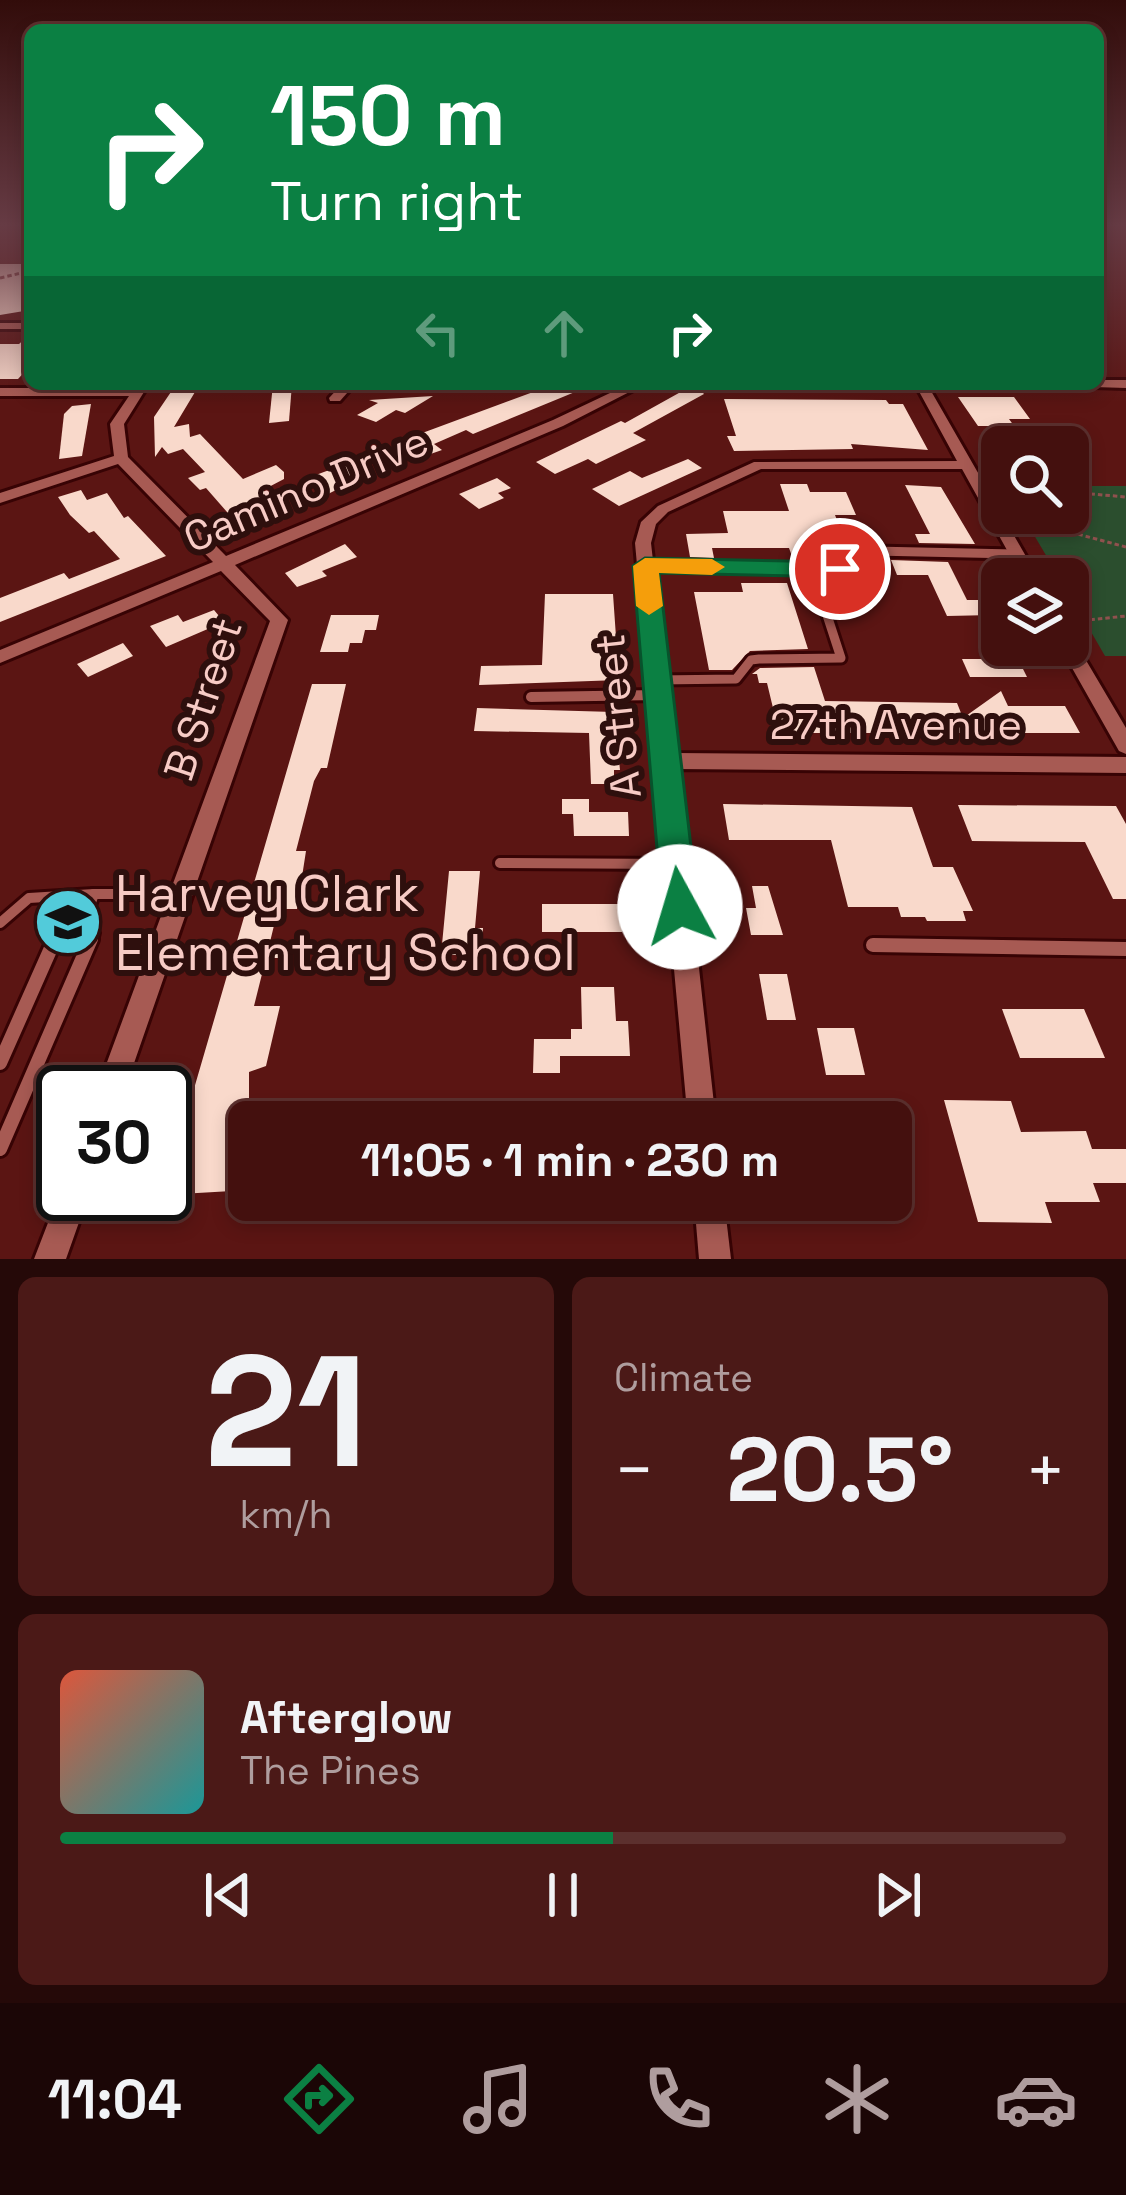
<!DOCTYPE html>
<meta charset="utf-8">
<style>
:root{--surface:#44100e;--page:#4b1917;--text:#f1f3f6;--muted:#af9d9e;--line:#5c302e;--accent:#0b8043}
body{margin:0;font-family:"Space Grotesk",sans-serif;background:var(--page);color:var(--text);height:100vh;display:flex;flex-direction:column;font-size:45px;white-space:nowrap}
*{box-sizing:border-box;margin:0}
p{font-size:39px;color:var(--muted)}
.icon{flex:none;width:66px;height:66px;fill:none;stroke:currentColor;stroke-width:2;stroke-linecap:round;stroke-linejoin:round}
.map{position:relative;height:1259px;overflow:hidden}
.details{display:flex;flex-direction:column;gap:18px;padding:18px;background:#250908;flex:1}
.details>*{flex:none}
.banner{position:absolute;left:24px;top:24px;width:1080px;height:366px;border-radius:18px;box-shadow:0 6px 18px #0003,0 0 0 3px var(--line);background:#0b8043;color:#fff;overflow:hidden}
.controls{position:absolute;left:981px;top:426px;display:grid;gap:24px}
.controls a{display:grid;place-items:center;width:108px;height:108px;border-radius:18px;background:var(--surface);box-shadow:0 6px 18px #0003,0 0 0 3px var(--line);font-size:60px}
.speed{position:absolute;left:36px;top:1065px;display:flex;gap:24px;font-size:60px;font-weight:700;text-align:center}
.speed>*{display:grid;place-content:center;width:156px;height:156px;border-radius:50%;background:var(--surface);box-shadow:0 6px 18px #0003,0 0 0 3px var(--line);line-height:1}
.speed .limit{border:6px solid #111;border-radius:18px;background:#fff;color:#111}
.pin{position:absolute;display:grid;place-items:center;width:102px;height:102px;color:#fff;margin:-51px;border:6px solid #fff;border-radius:50%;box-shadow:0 3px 12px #0007}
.me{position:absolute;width:132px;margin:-66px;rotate:354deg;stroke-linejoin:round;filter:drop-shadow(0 0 9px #0008)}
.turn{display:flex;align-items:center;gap:42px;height:252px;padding:0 48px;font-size:54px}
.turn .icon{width:156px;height:156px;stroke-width:2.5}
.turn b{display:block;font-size:84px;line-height:102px}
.lanes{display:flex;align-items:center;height:114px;padding:0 48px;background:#0003;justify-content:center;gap:60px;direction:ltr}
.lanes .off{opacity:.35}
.big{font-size:90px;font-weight:800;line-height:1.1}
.details .tile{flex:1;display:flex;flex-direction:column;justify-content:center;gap:18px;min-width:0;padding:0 42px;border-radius:18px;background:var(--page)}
.details .dial{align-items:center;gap:0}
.dial b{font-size:156px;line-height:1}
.song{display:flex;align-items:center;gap:36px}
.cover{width:144px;height:144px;border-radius:18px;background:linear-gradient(135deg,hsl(10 70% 55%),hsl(180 70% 35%))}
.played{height:12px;border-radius:6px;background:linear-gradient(90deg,var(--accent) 55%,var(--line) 55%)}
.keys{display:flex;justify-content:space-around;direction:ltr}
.heat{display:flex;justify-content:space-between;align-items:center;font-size:66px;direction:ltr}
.details .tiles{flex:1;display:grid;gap:18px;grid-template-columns:1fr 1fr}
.tile:last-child{grid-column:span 2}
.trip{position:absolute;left:228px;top:1101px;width:684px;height:120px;border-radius:18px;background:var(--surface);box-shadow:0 6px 18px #0003,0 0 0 3px var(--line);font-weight:800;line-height:120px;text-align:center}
.tab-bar{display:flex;height:192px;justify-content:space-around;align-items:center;background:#1b0606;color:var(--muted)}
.tab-bar .icon{width:84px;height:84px}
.tab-bar .selected{color:var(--accent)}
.tab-bar b{font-size:54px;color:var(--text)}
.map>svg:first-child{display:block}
</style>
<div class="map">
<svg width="1126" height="1259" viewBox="0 0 1126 1259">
<rect width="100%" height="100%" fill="#5b1513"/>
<polygon fill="#2b4e2e" points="1068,486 1126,486 1126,656 1105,656 1068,592 1068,579 1060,579 1021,513 1068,513"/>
<g fill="#f9d9cb">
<polygon points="0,264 30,264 30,310 0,315"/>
<polygon points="30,334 30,366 18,379 0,379 0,344 19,344"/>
<polygon points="273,384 292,384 289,421 269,423"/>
<polygon points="555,384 592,385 473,434 466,430 434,444 442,450 419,458 398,442"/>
<polygon points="695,384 704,394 633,433 646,440 596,464 588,459 555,474 536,462 621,421 625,423"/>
<polygon points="175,386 194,386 190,392 195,392 174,427 189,424 190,437 200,434 243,479 276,465 284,472 284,479 263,490 285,510 241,528 206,488 200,490 188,478 205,472 183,449 168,454 162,447 155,457 154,417"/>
<polygon points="433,396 405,413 396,410 376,422 357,415 378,403 369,400"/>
<polygon points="958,397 1014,397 1030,419 1009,419 1029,447 1007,447 993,426 978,426"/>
<polygon points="724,399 886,400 889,404 903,404 928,450 851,444 853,449 734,451 727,436 736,436"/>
<polygon points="91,404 82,456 59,459 64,414 72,406"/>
<polygon points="359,459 372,472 328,494 305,479"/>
<polygon points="688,459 702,468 619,506 592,489 630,471 642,478"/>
<polygon points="497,478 511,488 498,493 504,498 479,509 459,494"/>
<polygon points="780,484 807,484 810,492 846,492 856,515 835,515 853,561 793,559 789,548 712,548 714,558 690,557 686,534 728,533 723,511 789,511"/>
<polygon points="905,485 941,487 975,544 919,543 915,534 930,534"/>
<polygon points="81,490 87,500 107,493 124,518 128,516 166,556 0,622 0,598 64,573 69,579 120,559 94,531 89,533 70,515 58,497"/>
<polygon points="345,544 357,557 322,571 327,576 297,587 285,573"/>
<polygon points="891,560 948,562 967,600 985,600 993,615 947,616 928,575 897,575"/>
<polygon points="741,583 787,583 808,649 750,651 732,670 709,670 694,592 743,592"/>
<polygon points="545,594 613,594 619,680 479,685 481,666 542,665"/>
<polygon points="214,610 224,622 166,647 150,626 178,615 183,622"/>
<polygon points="331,615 379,615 376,630 365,630 362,643 350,643 348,652 320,652"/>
<polygon points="123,643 133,656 88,677 77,664"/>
<polygon points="962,659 1018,659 1027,677 970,677"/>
<polygon points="814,667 825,701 957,703 963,718 1001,691 1008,706 1065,706 1080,733 779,733 767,683 759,683 757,674 752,674 760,668"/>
<polygon points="312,684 346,684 327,768 321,768 314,781 296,851 306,851 297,909 278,909 270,942 283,942 279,958 266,958 254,1006 280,1006 266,1066 249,1072 249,1104 277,1104 273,1122 249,1122 249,1190 163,1195"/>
<polygon points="477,708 614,712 620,770 614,770 614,784 591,784 589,733 474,731"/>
<polygon points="562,799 589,799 589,812 628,812 629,836 574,836 573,814 562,814"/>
<polygon points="723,804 912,807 933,867 953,867 973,911 963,911 966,921 927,921 925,917 901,917 898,907 848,907 831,840 729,840"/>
<polygon points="958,805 1116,806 1126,824 1126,899 1113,899 1085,842 972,841"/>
<polygon points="449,871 480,871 475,928 483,928 481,955 441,955"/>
<polygon points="752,886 768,886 783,935 751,935 746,908 756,908"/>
<polygon points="542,904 621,904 622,932 542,932"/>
<polygon points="759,974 787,974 796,1020 767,1020"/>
<polygon points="581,987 614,987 616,1021 628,1021 630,1056 560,1056 560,1073 533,1073 534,1039 571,1039 571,1029 582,1029"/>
<polygon points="1002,1009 1084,1009 1105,1058 1020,1058"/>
<polygon points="817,1028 854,1028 865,1075 826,1075"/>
<polygon points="944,1100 1011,1101 1021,1132 1086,1131 1092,1149 1126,1149 1126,1183 1093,1183 1100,1202 1045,1202 1052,1223 978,1222"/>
<polygon points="468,1102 516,1102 515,1122 466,1122"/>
<polygon points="589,1102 632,1102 633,1122 589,1122"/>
</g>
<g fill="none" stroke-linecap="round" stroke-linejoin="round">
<defs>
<g id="service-far2">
<polyline points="645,565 869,570 873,551 1015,554"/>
<polyline points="657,680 736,679 751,660 759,659 841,658 812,569"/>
</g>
<g id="service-far1">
<polyline points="531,697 658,695"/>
<polyline points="500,863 675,864"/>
<polyline points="86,916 94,933 90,942"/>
<polyline points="0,923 29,898 94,894"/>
<polyline points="54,942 59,931 86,916 94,894 176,894"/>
</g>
<g id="service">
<polyline points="873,945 1126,949"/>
<polyline points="0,1063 55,939"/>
<polyline points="0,1149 91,939"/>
</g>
<g id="minor">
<rect x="0" y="323" width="30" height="6"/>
<polygon points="1098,380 1126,380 1126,388 1094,387 1092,384 1098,384"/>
<polygon points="137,384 149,384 124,424 128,457 226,556 553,420 629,384 645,384 563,426 235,565 288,620 124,1092 96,1092 270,621 221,571 0,663 0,650 213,562 118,464 0,503 0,493 114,456 110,424 129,396 0,396 0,388 134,388"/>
<polygon points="342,384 355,384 340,401 330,401 329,398"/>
<polygon points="915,384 927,384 1039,579 1023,579 962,469 761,469 668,512 656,524 651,543 675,753 1126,757 1126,773 677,769 716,1122 688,1122 635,543 641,522 658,506 754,462 957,461"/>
<polygon points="1068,638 1074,640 1126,728 1126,754 1119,751 1059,645 1068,645"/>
<polygon points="63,1184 63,1194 89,1194 66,1259 34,1259"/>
<polygon points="694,1200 724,1200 731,1259 699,1259"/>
</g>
</defs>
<use href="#service-far2" stroke="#370304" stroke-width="15"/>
<use href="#service-far1" stroke="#370304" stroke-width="16"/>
<use href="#service" stroke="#370304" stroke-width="20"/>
<use href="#minor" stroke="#370304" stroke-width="6"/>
<g stroke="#8f514e" stroke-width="3" stroke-dasharray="4.5 3" stroke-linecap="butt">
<polyline points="0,278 30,271"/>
<polyline points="1068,492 1126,497"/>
<polyline points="1039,513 1070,532 1126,547"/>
<polyline points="1068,622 1126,616"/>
</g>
<use href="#service-far2" stroke="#a75a53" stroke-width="9"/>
<use href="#service-far1" stroke="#a75a53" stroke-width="10"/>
<use href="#service" stroke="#a75a53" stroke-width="14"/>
<use href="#minor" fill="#a75a53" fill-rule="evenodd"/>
</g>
<linearGradient id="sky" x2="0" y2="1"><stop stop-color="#320c0a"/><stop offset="0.56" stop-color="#663b44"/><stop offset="1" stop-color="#663b44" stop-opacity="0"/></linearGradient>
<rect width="1126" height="402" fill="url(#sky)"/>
<polygon fill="#0b8043" stroke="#07532c" stroke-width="3" points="645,558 840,562 853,569 840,577 659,573 698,907 693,918 680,923 667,918 662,907 633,566"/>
<polygon fill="#f59e0b" points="645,558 712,559 725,567 712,575 659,573 663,606 649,615 636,606 633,566"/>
<defs>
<symbol id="school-disc" viewBox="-11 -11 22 22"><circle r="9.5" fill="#52cbda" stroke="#2e0f0d"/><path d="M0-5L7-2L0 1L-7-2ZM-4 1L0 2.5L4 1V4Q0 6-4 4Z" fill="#111"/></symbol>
</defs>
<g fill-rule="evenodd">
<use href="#school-disc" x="30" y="884" width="76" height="76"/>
</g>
<g text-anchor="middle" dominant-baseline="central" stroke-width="12" stroke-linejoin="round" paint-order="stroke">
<g font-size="42" fill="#f7cbc5" stroke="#2e0f0d">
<text transform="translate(306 489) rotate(-23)">Camino Drive</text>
<text transform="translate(203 699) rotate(-72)">B Street</text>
<text transform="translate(618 716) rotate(-96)">A Street</text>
<text x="896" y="724">27th Avenue</text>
</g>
<g font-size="51" fill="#f7cbc5" stroke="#2e0f0d" text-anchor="start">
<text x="115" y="893">Harvey Clark<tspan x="115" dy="59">Elementary School</tspan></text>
</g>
</g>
</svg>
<div class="controls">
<a><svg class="icon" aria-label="search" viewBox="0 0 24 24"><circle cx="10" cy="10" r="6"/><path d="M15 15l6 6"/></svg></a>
<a><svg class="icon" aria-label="layers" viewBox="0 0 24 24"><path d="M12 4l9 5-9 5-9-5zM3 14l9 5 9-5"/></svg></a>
</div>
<div class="speed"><div class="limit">30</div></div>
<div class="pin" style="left:840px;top:569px;background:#d93025"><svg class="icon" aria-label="arrive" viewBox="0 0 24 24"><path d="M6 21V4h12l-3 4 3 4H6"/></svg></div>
<svg class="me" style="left:680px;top:907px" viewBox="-20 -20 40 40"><circle r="19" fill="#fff"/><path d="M0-13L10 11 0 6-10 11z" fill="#0b8043"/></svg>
<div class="trip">11:05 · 1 min · 230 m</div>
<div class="banner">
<div class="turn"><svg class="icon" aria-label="right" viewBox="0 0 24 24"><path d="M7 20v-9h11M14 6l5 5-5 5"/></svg><div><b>150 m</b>Turn right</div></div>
<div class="lanes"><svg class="icon off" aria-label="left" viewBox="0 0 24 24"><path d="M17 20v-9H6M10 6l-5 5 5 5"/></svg><svg class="icon off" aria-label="ahead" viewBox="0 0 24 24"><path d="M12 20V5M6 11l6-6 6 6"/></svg><svg class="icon" aria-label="right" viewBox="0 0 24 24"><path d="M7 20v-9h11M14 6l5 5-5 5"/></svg></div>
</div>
</div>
<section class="details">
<div class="tiles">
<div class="tile dial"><b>21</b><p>km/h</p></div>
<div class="tile"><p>Climate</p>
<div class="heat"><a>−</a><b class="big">20.5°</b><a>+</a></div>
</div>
<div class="tile">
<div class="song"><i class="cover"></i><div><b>Afterglow</b><p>The Pines</p></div></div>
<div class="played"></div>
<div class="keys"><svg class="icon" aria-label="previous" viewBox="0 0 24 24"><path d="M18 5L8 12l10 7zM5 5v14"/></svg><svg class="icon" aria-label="pause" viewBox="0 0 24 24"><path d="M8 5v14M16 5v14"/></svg><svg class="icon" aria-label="next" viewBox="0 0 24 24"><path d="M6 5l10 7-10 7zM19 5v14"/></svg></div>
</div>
</div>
</section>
<nav class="tab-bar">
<b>11:04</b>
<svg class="icon selected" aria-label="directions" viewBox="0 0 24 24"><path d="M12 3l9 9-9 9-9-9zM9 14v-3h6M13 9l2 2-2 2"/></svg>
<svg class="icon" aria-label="music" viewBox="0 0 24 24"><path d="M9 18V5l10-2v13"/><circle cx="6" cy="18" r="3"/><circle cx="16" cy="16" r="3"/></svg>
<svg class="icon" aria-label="phone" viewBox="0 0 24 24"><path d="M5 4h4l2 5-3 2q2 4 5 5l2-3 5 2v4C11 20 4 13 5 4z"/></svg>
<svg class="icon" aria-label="climate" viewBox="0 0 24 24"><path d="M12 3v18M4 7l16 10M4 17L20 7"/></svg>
<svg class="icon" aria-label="car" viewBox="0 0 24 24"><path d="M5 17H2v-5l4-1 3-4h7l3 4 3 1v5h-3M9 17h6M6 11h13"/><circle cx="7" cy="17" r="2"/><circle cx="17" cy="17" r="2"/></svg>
</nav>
